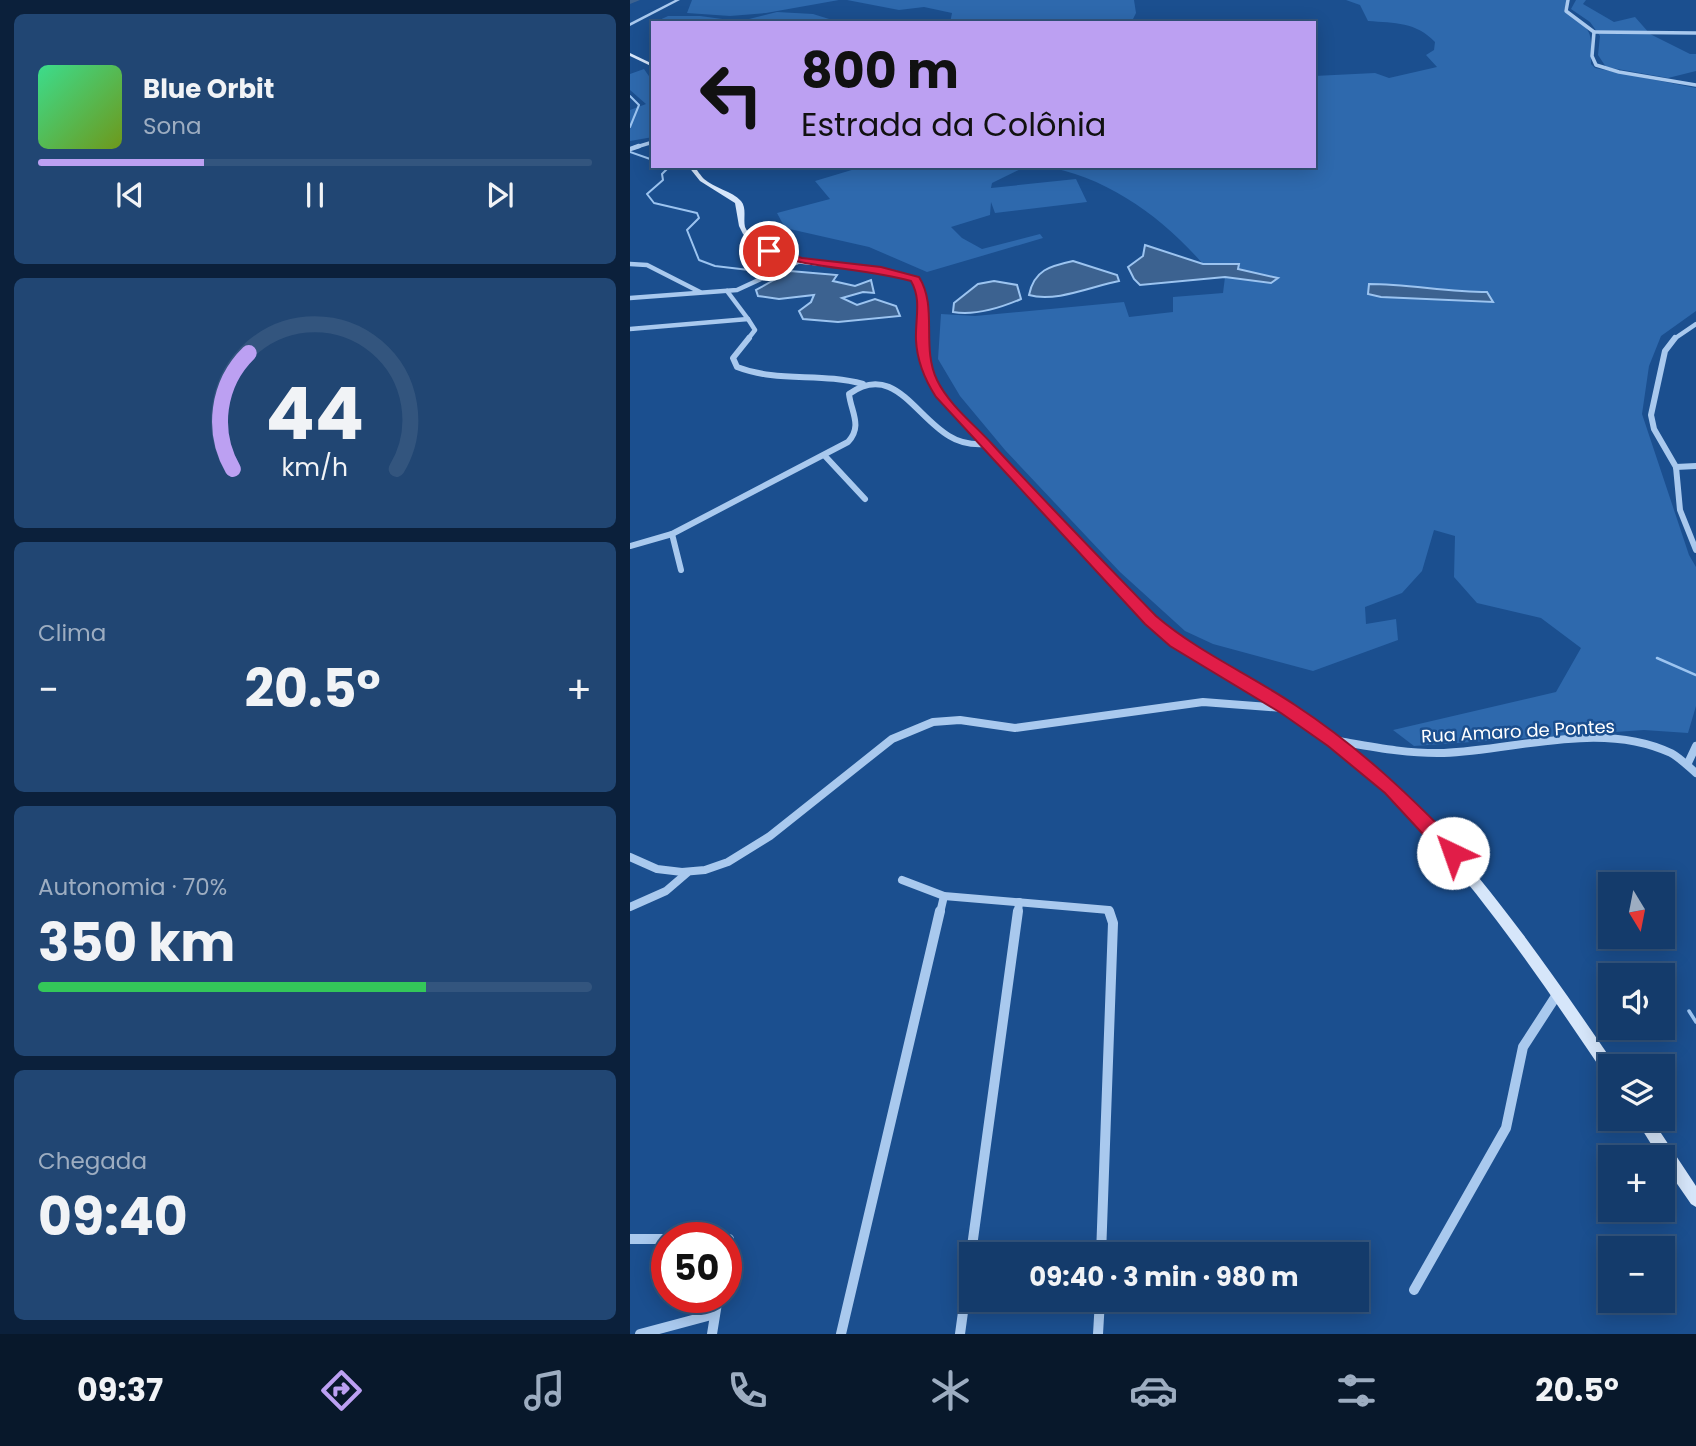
<!DOCTYPE html>
<html lang="pt">
<meta charset="utf-8">
<style>
:root{--surface:#143b6b;--page:#214673;--text:#f1f3f6;--muted:#9dadc1;--line:#33557e;--accent:#bca0f2}
body{margin:0;font-family:Poppins,sans-serif;background:var(--page);color:var(--text);height:100vh;display:flex;flex-direction:column;font-size:26px;white-space:nowrap}
*{box-sizing:border-box;margin:0}
p{font-size:23px;color:var(--muted)}
.icon{flex:none;width:38px;height:38px;fill:none;stroke:currentColor;stroke-width:2;stroke-linecap:round;stroke-linejoin:round}
.map{position:relative;flex:1;overflow:hidden}
.panel{display:flex;flex-direction:column;gap:14px;padding:14px;background:#0b203b;width:630px}
.panel>*{flex:none}
.guide{position:absolute;left:21px;top:21px;width:665px;height:147px;border-radius:0px;box-shadow:0 4px 18px #0003,0 0 0 2px var(--line);background:#bca0f2;color:#111;overflow:hidden}
.needle{width:46px;rotate:170deg}
.buttons{position:absolute;left:968px;top:872px;display:grid;gap:14px}
.buttons a{display:grid;place-items:center;width:77px;height:77px;border-radius:0px;background:var(--surface);box-shadow:0 4px 18px #0003,0 0 0 2px var(--line);font-size:35px}
.speed{position:absolute;left:21px;top:1222px;display:flex;gap:14px;font-size:35px;font-weight:700;text-align:center}
.speed>*{display:grid;place-content:center;width:91px;height:91px;border-radius:50%;background:var(--surface);box-shadow:0 4px 18px #0003,0 0 0 2px var(--line);line-height:1}
.speed .limit{border:10px solid #d22;background:#fff;color:#111}
.pin{position:absolute;display:grid;place-items:center;width:60px;height:60px;color:#fff;margin:-30px;border:4px solid #fff;border-radius:50%;box-shadow:0 2px 7px #0007}
.me{position:absolute;width:77px;margin:-38px;rotate:318deg;stroke-linejoin:round;filter:drop-shadow(0 0 5px #0008)}
.turn{display:flex;align-items:center;gap:24px;height:147px;padding:0 35px;font-size:32px}
.turn .icon{width:91px;height:91px;stroke-width:2.5}
.turn b{display:block;font-size:49px;line-height:60px}
.big{font-size:52px;font-weight:700;line-height:1.1}
.panel .tile{flex:1;display:flex;flex-direction:column;justify-content:center;gap:10px;min-width:0;padding:0 24px;border-radius:10px;background:var(--page)}
.panel .dial{align-items:center;gap:0}
.dial svg{height:182px;overflow:visible;fill:none;stroke:var(--line);stroke-width:7;stroke-linecap:round;text-anchor:middle}
.dial text{fill:var(--text);stroke:none}
.song{display:flex;align-items:center;gap:21px}
.cover{width:84px;height:84px;border-radius:10px;background:linear-gradient(135deg,hsl(150 70% 55%),hsl(80 70% 35%))}
.played{height:7px;border-radius:4px;background:linear-gradient(90deg,var(--accent) 30%,var(--line) 30%)}
.keys{display:flex;justify-content:space-around;direction:ltr}
.heat{display:flex;justify-content:space-between;align-items:center;font-size:38px;direction:ltr}
.charge{height:10px;border-radius:5px;background:linear-gradient(90deg,#34c759 70%,var(--line) 0)}
.trip{position:absolute;left:329px;top:1242px;width:410px;height:70px;border-radius:0px;background:var(--surface);box-shadow:0 4px 18px #0003,0 0 0 2px var(--line);font-weight:700;line-height:70px;text-align:center}
.menu{display:flex;height:112px;justify-content:space-around;align-items:center;background:#08182b;color:var(--muted)}
.menu .icon{width:49px;height:49px}
.menu .active{color:var(--accent)}
.menu b{font-size:32px;color:var(--text)}
main{display:flex;flex:1;min-height:0}
.map>svg:first-child{display:block}
</style>
<main>
<section class="panel">
<div class="tile">
<div class="song"><i class="cover"></i><div><b>Blue Orbit</b><p>Sona</p></div></div>
<div class="played"></div>
<div class="keys"><svg class="icon" aria-label="previous" viewBox="0 0 24 24"><path d="M18 5L8 12l10 7zM5 5v14"/></svg><svg class="icon" aria-label="pause" viewBox="0 0 24 24"><path d="M8 5v14M16 5v14"/></svg><svg class="icon" aria-label="next" viewBox="0 0 24 24"><path d="M6 5l10 7-10 7zM19 5v14"/></svg></div>
</div>
<div class="tile dial"><svg viewBox="0 0 100 80">
<path d="M14 69A42 42 0 1 1 86 69"/>
<path d="M14 69A42 42 0 0 1 21 18" stroke="#bca0f2"/>
<text x="50" y="56" font-size="32" font-weight="700">44</text>
<text x="50" y="72" font-size="11">km/h</text>
</svg></div>
<div class="tile"><p>Clima</p>
<div class="heat"><a>−</a><b class="big">20.5°</b><a>+</a></div>
</div>
<div class="tile"><p>Autonomia · 70%</p><b class="big">350 km</b><div class="charge"></div></div>
<div class="tile"><p>Chegada</p><b class="big">09:40</b></div>
</section>
<div class="map">
<svg width="1066" height="1334" viewBox="0 0 1066 1334">
<rect width="100%" height="100%" fill="#1b4f8f"/>
<g fill="#2e69ad" fill-rule="evenodd">
<polygon points="62,0 209,0 136,13 100,16 57,13"/>
<polygon points="217,0 504,0 506,13 501,23 320,23 322,13 294,7 269,10"/>
<path d="M716,0H937L934,11C962,31 962,28 961,64L965,68L1066,88V311L1031,336L1019,366L1012,414L1059,555L1066,567V706L1058,733L1014,730L784,746L763,730L926,692L951,648L911,618L847,603L824,577L825,536L804,530L792,571L772,593L735,607L736,624L766,619L768,640L683,671L583,644L555,631L490,572L375,450L330,396L308,359L311,314L345,316L494,302L499,317L543,312V297L593,293L595,277L641,283L608,269L609,264H573C531,216 476,176 412,166H684V76L745,73L759,78L807,67L796,55L804,50L805,42C786,22 765,23 738,21L730,5ZM739,284C779,284 817,292 857,292L862,302L752,297L738,294Z"/>
<polygon points="946,0 956,0 953,4 984,22 1005,17 1020,34 1060,54 1066,54 1066,71 1038,78 976,67 968,55 970,36 960,22 941,9"/>
<polygon points="147,12 183,14 212,23 139,23 119,19"/>
<polygon points="38,16 70,16 122,23 23,23"/>
<polygon points="14,69 23,82 23,137 0,141 0,110 16,104 0,90 0,74"/>
<polygon points="235,166 397,166 362,183 361,188 446,179 457,202 365,213 361,202 360,215 321,227 332,238 352,249 410,234 413,238 297,272 239,247 155,228 147,213 200,199 185,181"/>
</g>
<g fill="#3c6290" stroke="#9cc4f0" stroke-width="2">
<polygon points="515,245 573,264 609,264 608,269 648,278 641,283 595,277 510,285 504,279 498,267 513,256"/>
<path d="M443,261L487,275L489,281C463,286 425,303 399,295C404,270 420,266 443,261Z"/>
<polygon points="160,271 207,275 203,281 225,286 241,280 244,293 233,292 212,298 227,305 245,299 266,306 270,316 208,322 173,319 169,311 181,302 184,295 149,299 128,296 126,290"/>
<path d="M364,281L387,285L391,299C370,308 346,316 323,312L324,303L348,284Z"/>
<path d="M739,284C778,284 817,292 857,292L863,302L751,297L738,294Z"/>
</g>
<g fill="none" stroke-linecap="round" stroke-linejoin="round">
<g stroke="#9cc4f0" stroke-width="2">
<polyline points="0,96 9,105 0,127"/>
<polyline points="0,152 23,160"/>
<polyline points="40,166 32,174 33,180 17,194 24,203 67,213 69,218 57,230 69,260 85,266 154,274"/>
</g>
<polyline stroke="#9cc4f0" stroke-width="2.5" points="1027,658 1066,675"/>
<polyline stroke="#9cc4f0" stroke-width="3.5" points="1059,1011 1066,1022"/>
<polygon fill="#3c6290" fill-rule="evenodd" points="0,0 10,0 0,4"/>
<g stroke="#a9c9ee" stroke-width="3.5">
<polyline points="938,0 936,11 964,32 962,56 966,65 989,72 1066,85"/>
<polyline points="964,32 1066,33"/>
<polyline points="3,148 23,142"/>
</g>
<g stroke="#a9c9ee" stroke-width="4.5">
<polyline points="0,149 9,146"/>
<polyline points="0,264 17,265 70,292"/>
<polyline points="97,291 118,319"/>
<polyline points="0,298 107,290 170,261"/>
<polyline points="0,329 118,319 125,330 118,339"/>
<polyline points="1044,339 1066,324"/>
</g>
<g stroke="#a9c9ee" stroke-width="6">
<path d="M119,338L103,358L107,367C148,383 191,372 233,384"/>
<polyline points="1045,338 1035,351 1021,415 1024,429 1046,467"/>
<polyline points="195,456 235,499"/>
<polyline points="1046,467 1050,510 1066,550"/>
<polyline points="1046,467 1066,466"/>
<polyline points="42,534 51,570"/>
<path d="M0,546L42,534L218,442C233,426 221,412 219,394C263,362 285,416 319,436C330,443 343,445 356,444"/>
</g>
<g stroke="#a9c9ee" stroke-width="8">
<path d="M708,741C743,747 778,754 814,753C888,750 971,720 1041,753C1050,758 1058,766 1066,773"/>
<polyline points="1058,763 1066,746"/>
<polyline points="0,857 27,869 52,872 75,870 98,862 140,836 262,739 303,722 330,720 385,728 573,702 653,708"/>
<polyline points="272,880 314,896 479,910 480,913"/>
<polyline points="0,907 36,891 57,873"/>
<polyline points="310,913 314,896"/>
<polyline points="388,913 389,902"/>
</g>
<g stroke="#a9c9ee" stroke-width="10">
<polyline points="0,1239 37,1239"/>
<polyline points="96,1239 99,1239 96,1252"/>
<polyline points="471,1255 483,923 479,911"/>
<polyline points="784,1290 876,1128 893,1047 928,993"/>
<polyline points="10,1334 85,1314"/>
<polyline points="82,1334 88,1297"/>
<polyline points="211,1334 310,911"/>
<polyline points="330,1334 388,911"/>
<polyline points="468,1334 470,1300"/>
</g>
<polygon fill="#a9c9ee" fill-rule="evenodd" points="45,0 50,0 0,26 0,23"/>
<g fill="#d6e6fa" fill-rule="evenodd">
<polygon points="0,53 23,64 23,67 0,56"/>
<path d="M58,166H64C67,170 71,176 74,179C84,188 102,191 111,201C117,208 113,219 115,227C118,234 128,242 134,246C175,272 230,258 274,273C279,274 286,276 289,279C304,293 293,332 297,352C299,368 307,382 315,396C362,446 409,496 456,546C479,570 500,597 525,619C581,667 653,694 711,739C823,828 905,948 985,1065L980,1066V1077L975,1075C895,957 815,836 703,746C645,700 574,673 518,624C493,602 472,574 449,550C403,500 356,449 309,399C299,383 290,366 288,347C286,325 296,301 283,280L265,274L172,264L148,258L129,249L113,234L109,226L105,203L70,181Z"/>
<polygon points="1005,1118 1021,1118 1066,1186 1066,1207 1061,1204 1032,1162 1032,1157 1029,1157"/>
</g>
</g>
<path fill="#e11d48" stroke="#92132f" stroke-width="2" d="M139,248L172,258L251,267L289,277C308,307 291,347 307,380C319,405 345,425 363,445C416,503 471,559 526,616C568,652 619,674 665,705C729,747 776,792 830,847L832,853L830,859L823,861L816,859L755,793L698,746L651,713L540,646L515,624L306,397C295,380 287,361 286,340C285,319 292,300 281,281C232,268 184,269 135,253L134,251Z"/>
<g text-anchor="middle" dominant-baseline="central" stroke-width="5" stroke-linejoin="round" paint-order="stroke">
<g font-size="18" fill="#fff" stroke="#1b4f8f">
<text transform="translate(888 731) rotate(-3)">Rua Amaro de Pontes</text>
</g>
</g>
</svg>
<div class="buttons">
<a><svg class="needle" viewBox="-14 -14 28 28"><path d="M0-13l5 13h-10z" fill="#e53935"/><path d="M0 13l5-13h-10z" fill="#9dadc1"/></svg></a>
<a><svg class="icon" aria-label="sound" viewBox="0 0 24 24"><path d="M4 9h4l5-4v14l-5-4H4zM17 9q2 3 0 6"/></svg></a>
<a><svg class="icon" aria-label="layers" viewBox="0 0 24 24"><path d="M12 4l9 5-9 5-9-5zM3 14l9 5 9-5"/></svg></a>
<a>+</a>
<a>−</a>
</div>
<div class="speed"><div class="limit">50</div></div>
<div class="pin" style="left:139px;top:251px;background:#d93025"><svg class="icon" aria-label="arrive" viewBox="0 0 24 24"><path d="M6 21V4h12l-3 4 3 4H6"/></svg></div>
<svg class="me" style="left:823px;top:853px" viewBox="-20 -20 40 40"><circle r="19" fill="#fff"/><path d="M0-13L10 11 0 6-10 11z" fill="#e11d48"/></svg>
<div class="trip">09:40 · 3 min · 980 m</div>
<div class="guide">
<div class="turn"><svg class="icon" aria-label="left" viewBox="0 0 24 24"><path d="M17 20v-9H6M10 6l-5 5 5 5"/></svg><div><b>800 m</b>Estrada da Colônia</div></div>
</div>
</div>
</main>
<nav class="menu">
<b>09:37</b>
<svg class="icon active" aria-label="directions" viewBox="0 0 24 24"><path d="M12 3l9 9-9 9-9-9zM9 14v-3h6M13 9l2 2-2 2"/></svg>
<svg class="icon" aria-label="music" viewBox="0 0 24 24"><path d="M9 18V5l10-2v13"/><circle cx="6" cy="18" r="3"/><circle cx="16" cy="16" r="3"/></svg>
<svg class="icon" aria-label="phone" viewBox="0 0 24 24"><path d="M5 4h4l2 5-3 2q2 4 5 5l2-3 5 2v4C11 20 4 13 5 4z"/></svg>
<svg class="icon" aria-label="climate" viewBox="0 0 24 24"><path d="M12 3v18M4 7l16 10M4 17L20 7"/></svg>
<svg class="icon" aria-label="car" viewBox="0 0 24 24"><path d="M5 17H2v-5l4-1 3-4h7l3 4 3 1v5h-3M9 17h6M6 11h13"/><circle cx="7" cy="17" r="2"/><circle cx="17" cy="17" r="2"/></svg>
<svg class="icon" aria-label="filters" viewBox="0 0 24 24"><path d="M4 7h16M4 17h16"/><circle cx="9" cy="7" r="2"/><circle cx="15" cy="17" r="2"/></svg>
<b>20.5°</b>
</nav>
